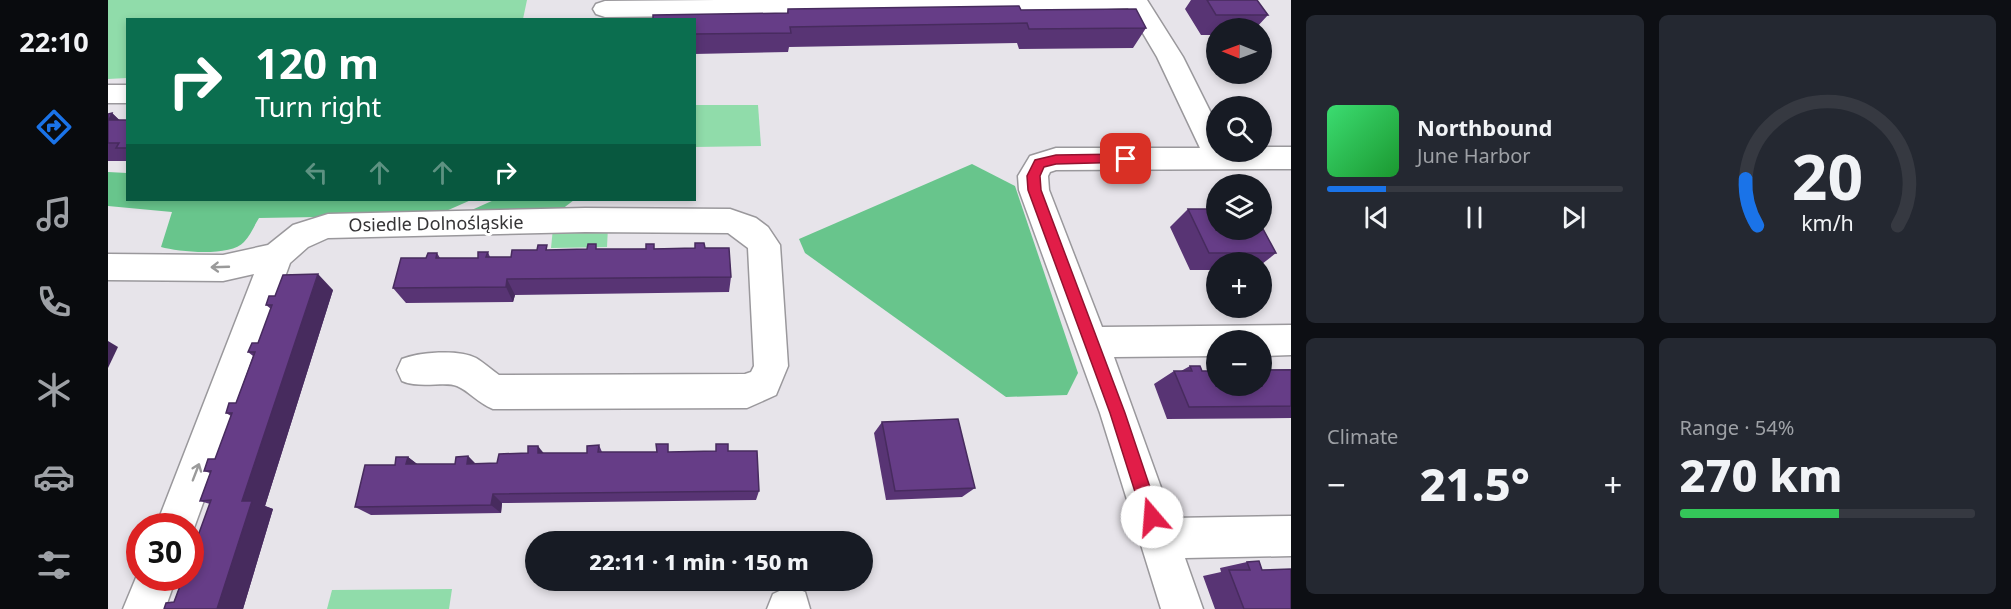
<!DOCTYPE html>
<meta charset="utf-8">
<style>
:root{--surface:#171b24;--page:#242831;--text:#f1f3f6;--muted:#9ea1a6;--line:#363941;--accent:#1a73e8}
body{margin:0;font-family:"Noto Sans",sans-serif;background:var(--page);color:var(--text);height:100vh;display:flex;flex-direction:column;font-size:22px;white-space:nowrap}
*{box-sizing:border-box;margin:0}
p{font-size:20px;color:var(--muted)}
.icon{flex:none;width:33px;height:33px;fill:none;stroke:currentColor;stroke-width:2;stroke-linecap:round;stroke-linejoin:round}
.map{position:relative;flex:1;overflow:hidden}
.sheet{display:flex;flex-direction:column;gap:15px;padding:15px;background:#0d0f14;width:720px}
.sheet>*{flex:none}
.top-card{position:absolute;left:18px;top:18px;width:570px;height:183px;border-radius:0px;box-shadow:0 3px 9px #0003;background:#0b6e4f;color:#fff;overflow:hidden}
.needle{width:39px;rotate:271deg}
.controls{position:absolute;left:1098px;top:18px;display:grid;gap:12px}
.controls a{display:grid;place-items:center;width:66px;height:66px;border-radius:50%;background:var(--surface);box-shadow:0 3px 9px #0003;font-size:30px}
.speed{position:absolute;left:18px;top:513px;display:flex;gap:12px;font-size:30px;font-weight:700;text-align:center}
.speed>*{display:grid;place-content:center;width:78px;height:78px;border-radius:50%;background:var(--surface);box-shadow:0 3px 9px #0003;line-height:1}
.speed .limit{border:9px solid #d22;background:#fff;color:#111}
.pin{position:absolute;display:grid;place-items:center;width:51px;height:51px;color:#fff;margin:-26px;border-radius:12px;box-shadow:0 3px 9px #0006}
.me{position:absolute;width:66px;margin:-33px;rotate:342deg;stroke-linejoin:round;filter:drop-shadow(0 0 4px #0008)}
.turn{display:flex;align-items:center;gap:21px;height:126px;padding:0 30px;font-size:27px}
.turn .icon{width:78px;height:78px;stroke-width:2.5}
.turn b{display:block;font-size:42px;line-height:51px}
.lanes{display:flex;align-items:center;height:57px;padding:0 30px;background:#0003;justify-content:center;gap:30px;direction:ltr}
.lanes .off{opacity:.35}
.big{font-size:45px;font-weight:800;line-height:1.1}
.sheet .card{flex:1;display:flex;flex-direction:column;justify-content:center;gap:9px;min-width:0;padding:0 21px;border-radius:9px;background:var(--page)}
.sheet .dial{align-items:center;gap:0}
.dial svg{height:156px;overflow:visible;fill:none;stroke:var(--line);stroke-width:7;stroke-linecap:round;text-anchor:middle}
.dial text{fill:var(--text);stroke:none}
.song{display:flex;align-items:center;gap:18px}
.cover{width:72px;height:72px;border-radius:9px;background:linear-gradient(135deg,hsl(140 70% 55%),hsl(130 70% 35%))}
.played{height:6px;border-radius:3px;background:linear-gradient(90deg,var(--accent) 20%,var(--line) 20%)}
.keys{display:flex;justify-content:space-around;direction:ltr}
.heat{display:flex;justify-content:space-between;align-items:center;font-size:33px;direction:ltr}
.charge{height:9px;border-radius:4px;background:linear-gradient(90deg,#34c759 54%,var(--line) 0)}
.sheet .tiles{flex:1;display:grid;gap:15px;grid-template-columns:repeat(2,1fr)}
.trip{position:absolute;left:417px;top:531px;width:348px;height:60px;border-radius:30px;background:var(--surface);box-shadow:0 3px 9px #0003;font-weight:800;line-height:60px;text-align:center}
main{display:flex;flex:1;min-height:0}
.menu{display:flex;flex-direction:column;width:108px;justify-content:space-around;align-items:center;background:#090b0e;color:var(--muted)}
.menu .icon{width:42px;height:42px}
.menu .active{color:var(--accent)}
.menu b{font-size:27px;color:var(--text)}
.map>svg:first-child{display:block}
</style>
<main>
<nav class="menu">
<b>22:10</b>
<svg class="icon active" aria-label="directions" viewBox="0 0 24 24"><path d="M12 3l9 9-9 9-9-9zM9 14v-3h6M13 9l2 2-2 2"/></svg>
<svg class="icon" aria-label="music" viewBox="0 0 24 24"><path d="M9 18V5l10-2v13"/><circle cx="6" cy="18" r="3"/><circle cx="16" cy="16" r="3"/></svg>
<svg class="icon" aria-label="phone" viewBox="0 0 24 24"><path d="M5 4h4l2 5-3 2q2 4 5 5l2-3 5 2v4C11 20 4 13 5 4z"/></svg>
<svg class="icon" aria-label="climate" viewBox="0 0 24 24"><path d="M12 3v18M4 7l16 10M4 17L20 7"/></svg>
<svg class="icon" aria-label="car" viewBox="0 0 24 24"><path d="M5 17H2v-5l4-1 3-4h7l3 4 3 1v5h-3M9 17h6M6 11h13"/><circle cx="7" cy="17" r="2"/><circle cx="17" cy="17" r="2"/></svg>
<svg class="icon" aria-label="filters" viewBox="0 0 24 24"><path d="M4 7h16M4 17h16"/><circle cx="9" cy="7" r="2"/><circle cx="15" cy="17" r="2"/></svg>
</nav>
<div class="map">
<svg width="1183" height="609" viewBox="0 0 1183 609">
<rect width="100%" height="100%" fill="#e7e4ea"/>
<g fill="#90dcaa">
<polygon points="0,0 419,0 415,19 20,20 19,78 0,79"/>
<polygon points="587,105 650,105 653,146 587,147"/>
<polygon points="500,227 499,247 443,248 445,228"/>
<polygon points="344,589 341,609 219,609 224,590"/>
</g>
<g fill="#68c58c">
<polygon points="864,164 907,186 970,373 959,395 898,397 697,253 691,239"/>
<path d="M0,172L19,173L20,200H363L329,215L151,218C146,226 142,236 136,242C123,257 71,252 53,247L64,212L0,206Z"/>
<polygon points="386,200 466,200 449,213 348,217"/>
</g>
<g fill="none" stroke-linecap="round" stroke-linejoin="round">
<defs>
<g id="minor">
<polygon points="608,0 1039,0 1075,57 1108,123 1108,152 1154,152 1154,147 1183,147 1183,169 948,170 942,172 940,176 941,190 994,327 1183,325 1183,355 1154,356 1154,340 1108,340 1108,356 1006,357 1064,518 1183,516 1183,556 1077,558 1095,609 1053,609 992,413 911,190 910,176 922,156 948,148 1092,148 1049,57 1020,8 934,12 497,17 488,14 485,9 488,4 497,1"/>
<rect x="0" y="85" width="20" height="18"/>
<path d="M477,208L622,209L648,218L660,227L672,245L680,366L668,395L639,408L385,409C370,403 361,391 349,386C337,381 313,389 294,381L289,370L294,359C311,352 351,349 368,358C376,363 384,370 391,375L637,374L643,372L646,366L640,248L620,233L477,232L220,238L200,247L182,263L82,539V526H48L146,274L115,281L0,280V254L115,255L160,245L185,225L220,214Z"/>
<polygon points="32,568 32,578 68,578 57,609 15,609"/>
<polygon points="682,586 697,592 702,609 659,609 665,594"/>
</g>
</defs>
<use href="#minor" stroke="#9a989c" stroke-width="3"/>
<use href="#minor" fill="#fff" fill-rule="evenodd"/>
</g>
<g fill="#583474">
<polygon points="1083,0 1149,0 1160,15 1148,28 1108,28 1108,35 1093,35 1077,9"/>
<polygon points="680,9 913,10 1038,28 1025,48 911,49 909,43 681,47 680,52 586,54 586,20 679,13"/>
<polygon points="4,113 11,120 20,120 20,161 0,161 0,114"/>
<polygon points="1106,205 1168,253 1154,264 1154,262 1108,262 1108,270 1082,270 1062,227 1080,209 1102,209"/>
<polygon points="597,248 623,277 621,292 407,295 405,302 298,303 285,288 318,258 329,253 332,258 370,258 380,252 382,257 403,257 440,250"/>
<polygon points="225,290 157,506 165,509 135,609 56,609 66,602 85,548 82,547 82,536 91,533 102,504 92,501 102,473 96,471 107,459 123,416 118,413 128,403 145,356 140,352 150,343 163,309 158,305"/>
<polygon points="1082,366 1094,371 1183,369 1183,418 1059,419 1046,384 1066,371 1073,371"/>
<polygon points="774,422 867,488 854,497 778,500 766,433"/>
<polygon points="608,444 620,451 651,491 648,500 394,503 393,513 263,515 247,507 287,465 300,457 309,464 347,464 360,456 367,464 389,463 420,453 479,453 491,445 494,452 561,452 608,451"/>
<polygon points="1139,562 1154,570 1183,609 1107,609 1095,576 1113,572 1112,568"/>
</g>
<g fill="#472b5e">
<polygon points="4,113 20,128 1,120"/>
<polygon points="210,274 225,290 157,506 165,509 135,609 109,609 134,501"/>
<polygon points="399,279 407,295 405,302 398,287"/>
<polygon points="0,341 10,347 0,368"/>
<polygon points="430,446 438,456 430,453"/>
<polygon points="360,456 370,466 359,464"/>
<polygon points="300,457 313,467 298,464"/>
<polygon points="385,494 394,503 393,513 383,505"/>
</g>
<g fill="#663d87" stroke="#472b5e" stroke-width="1.5">
<polygon points="1099,0 1149,0 1160,15 1108,15"/>
<polygon points="911,6 913,10 1028,9 1038,28 921,29 919,23 682,27 683,33 586,34 586,20 545,20 545,15 680,13 680,9"/>
<polygon points="4,113 1,120 20,120 20,148 8,148 11,143 0,143 0,114"/>
<polygon points="1106,205 1108,205 1108,230 1154,230 1154,227 1168,253 1101,253 1080,209 1108,209"/>
<polygon points="587,243 596,243 597,248 621,248 623,277 399,279 398,287 285,288 293,258 318,258 320,253 329,253 328,258 370,258 370,252 380,252 378,257 403,257 404,250 429,250 430,245 439,245 438,250 479,249 480,244 488,244 488,249 538,249 538,244 546,244 546,249 587,248"/>
<polygon points="210,274 134,501 144,501 109,609 56,609 58,603 66,602 75,578 82,578 82,556 86,546 82,546 82,536 83,533 91,533 103,500 92,501 103,471 96,471 100,459 107,459 124,413 118,413 121,403 128,403 147,352 140,352 144,343 150,343 164,305 158,305 161,296 167,296 175,275"/>
<polygon points="1082,366 1092,366 1094,371 1108,371 1108,386 1154,386 1154,370 1183,370 1183,406 1081,407 1066,371 1084,371"/>
<polygon points="850,419 867,488 787,491 774,422"/>
<polygon points="548,444 560,444 560,452 608,451 608,444 620,444 620,451 649,451 651,491 385,494 383,505 247,507 257,465 287,465 288,457 300,457 298,464 347,464 348,457 360,456 359,464 389,463 391,454 420,453 420,446 430,446 430,453 479,453 479,446 491,445 490,452 549,452"/>
<polygon points="1151,561 1154,570 1183,569 1183,609 1136,609 1121,570 1142,570 1139,562"/>
</g>
<defs><path id="oneway-shaft" d="M-6 0H5M1.5-3L5.5 0L1.5 3" fill="none" stroke-width="1.6" stroke-linecap="round" stroke-linejoin="round" transform="scale(1.5)"/></defs>
<g stroke="#9a9a9a">
<use href="#oneway-shaft" transform="translate(112 267) rotate(178)"/>
<use href="#oneway-shaft" transform="translate(88 472) rotate(-69)"/>
</g>
<polygon fill="#e11d48" stroke="#92132f" stroke-width="1.5" points="1018,154 1022,155 1022,162 948,164 936,167 932,176 933,190 1017,413 1052,517 1049,522 1044,525 1038,522 1035,517 1002,413 920,190 919,176 927,160 948,155"/>
<g text-anchor="middle" dominant-baseline="central" stroke-width="6" stroke-linejoin="round" paint-order="stroke">
<g font-size="18" fill="#353436" stroke="#fff">
<text transform="translate(328 223) rotate(-1)">Osiedle Dolnośląskie</text>
</g>
</g>
</svg>
<div class="controls">
<a><svg class="needle" viewBox="-14 -14 28 28"><path d="M0-13l5 13h-10z" fill="#e53935"/><path d="M0 13l5-13h-10z" fill="#9ea1a6"/></svg></a>
<a><svg class="icon" aria-label="search" viewBox="0 0 24 24"><circle cx="10" cy="10" r="6"/><path d="M15 15l6 6"/></svg></a>
<a><svg class="icon" aria-label="layers" viewBox="0 0 24 24"><path d="M12 4l9 5-9 5-9-5zM3 14l9 5 9-5"/></svg></a>
<a>+</a>
<a>−</a>
</div>
<div class="speed"><div class="limit">30</div></div>
<div class="pin" style="left:1018px;top:159px;background:#d93025"><svg class="icon" aria-label="arrive" viewBox="0 0 24 24"><path d="M6 21V4h12l-3 4 3 4H6"/></svg></div>
<svg class="me" style="left:1044px;top:517px" viewBox="-20 -20 40 40"><circle r="19" fill="#fff"/><path d="M0-13L10 11 0 6-10 11z" fill="#e11d48"/></svg>
<div class="trip">22:11 · 1 min · 150 m</div>
<div class="top-card">
<div class="turn"><svg class="icon" aria-label="right" viewBox="0 0 24 24"><path d="M7 20v-9h11M14 6l5 5-5 5"/></svg><div><b>120 m</b>Turn right</div></div>
<div class="lanes"><svg class="icon off" aria-label="left" viewBox="0 0 24 24"><path d="M17 20v-9H6M10 6l-5 5 5 5"/></svg><svg class="icon off" aria-label="ahead" viewBox="0 0 24 24"><path d="M12 20V5M6 11l6-6 6 6"/></svg><svg class="icon off" aria-label="ahead" viewBox="0 0 24 24"><path d="M12 20V5M6 11l6-6 6 6"/></svg><svg class="icon" aria-label="right" viewBox="0 0 24 24"><path d="M7 20v-9h11M14 6l5 5-5 5"/></svg></div>
</div>
</div>
<section class="sheet">
<div class="tiles">
<div class="card">
<div class="song"><i class="cover"></i><div><b>Northbound</b><p>June Harbor</p></div></div>
<div class="played"></div>
<div class="keys"><svg class="icon" aria-label="previous" viewBox="0 0 24 24"><path d="M18 5L8 12l10 7zM5 5v14"/></svg><svg class="icon" aria-label="pause" viewBox="0 0 24 24"><path d="M8 5v14M16 5v14"/></svg><svg class="icon" aria-label="next" viewBox="0 0 24 24"><path d="M6 5l10 7-10 7zM19 5v14"/></svg></div>
</div>
<div class="card dial"><svg viewBox="0 0 100 80">
<path d="M14 69A42 42 0 1 1 86 69"/>
<path d="M14 69A42 42 0 0 1 8 45" stroke="#1a73e8"/>
<text x="50" y="56" font-size="32" font-weight="700">20</text>
<text x="50" y="72" font-size="11">km/h</text>
</svg></div>
<div class="card"><p>Climate</p>
<div class="heat"><a>−</a><b class="big">21.5°</b><a>+</a></div>
</div>
<div class="card"><p>Range · 54%</p><b class="big">270 km</b><div class="charge"></div></div>
</div>
</section>
</main>
